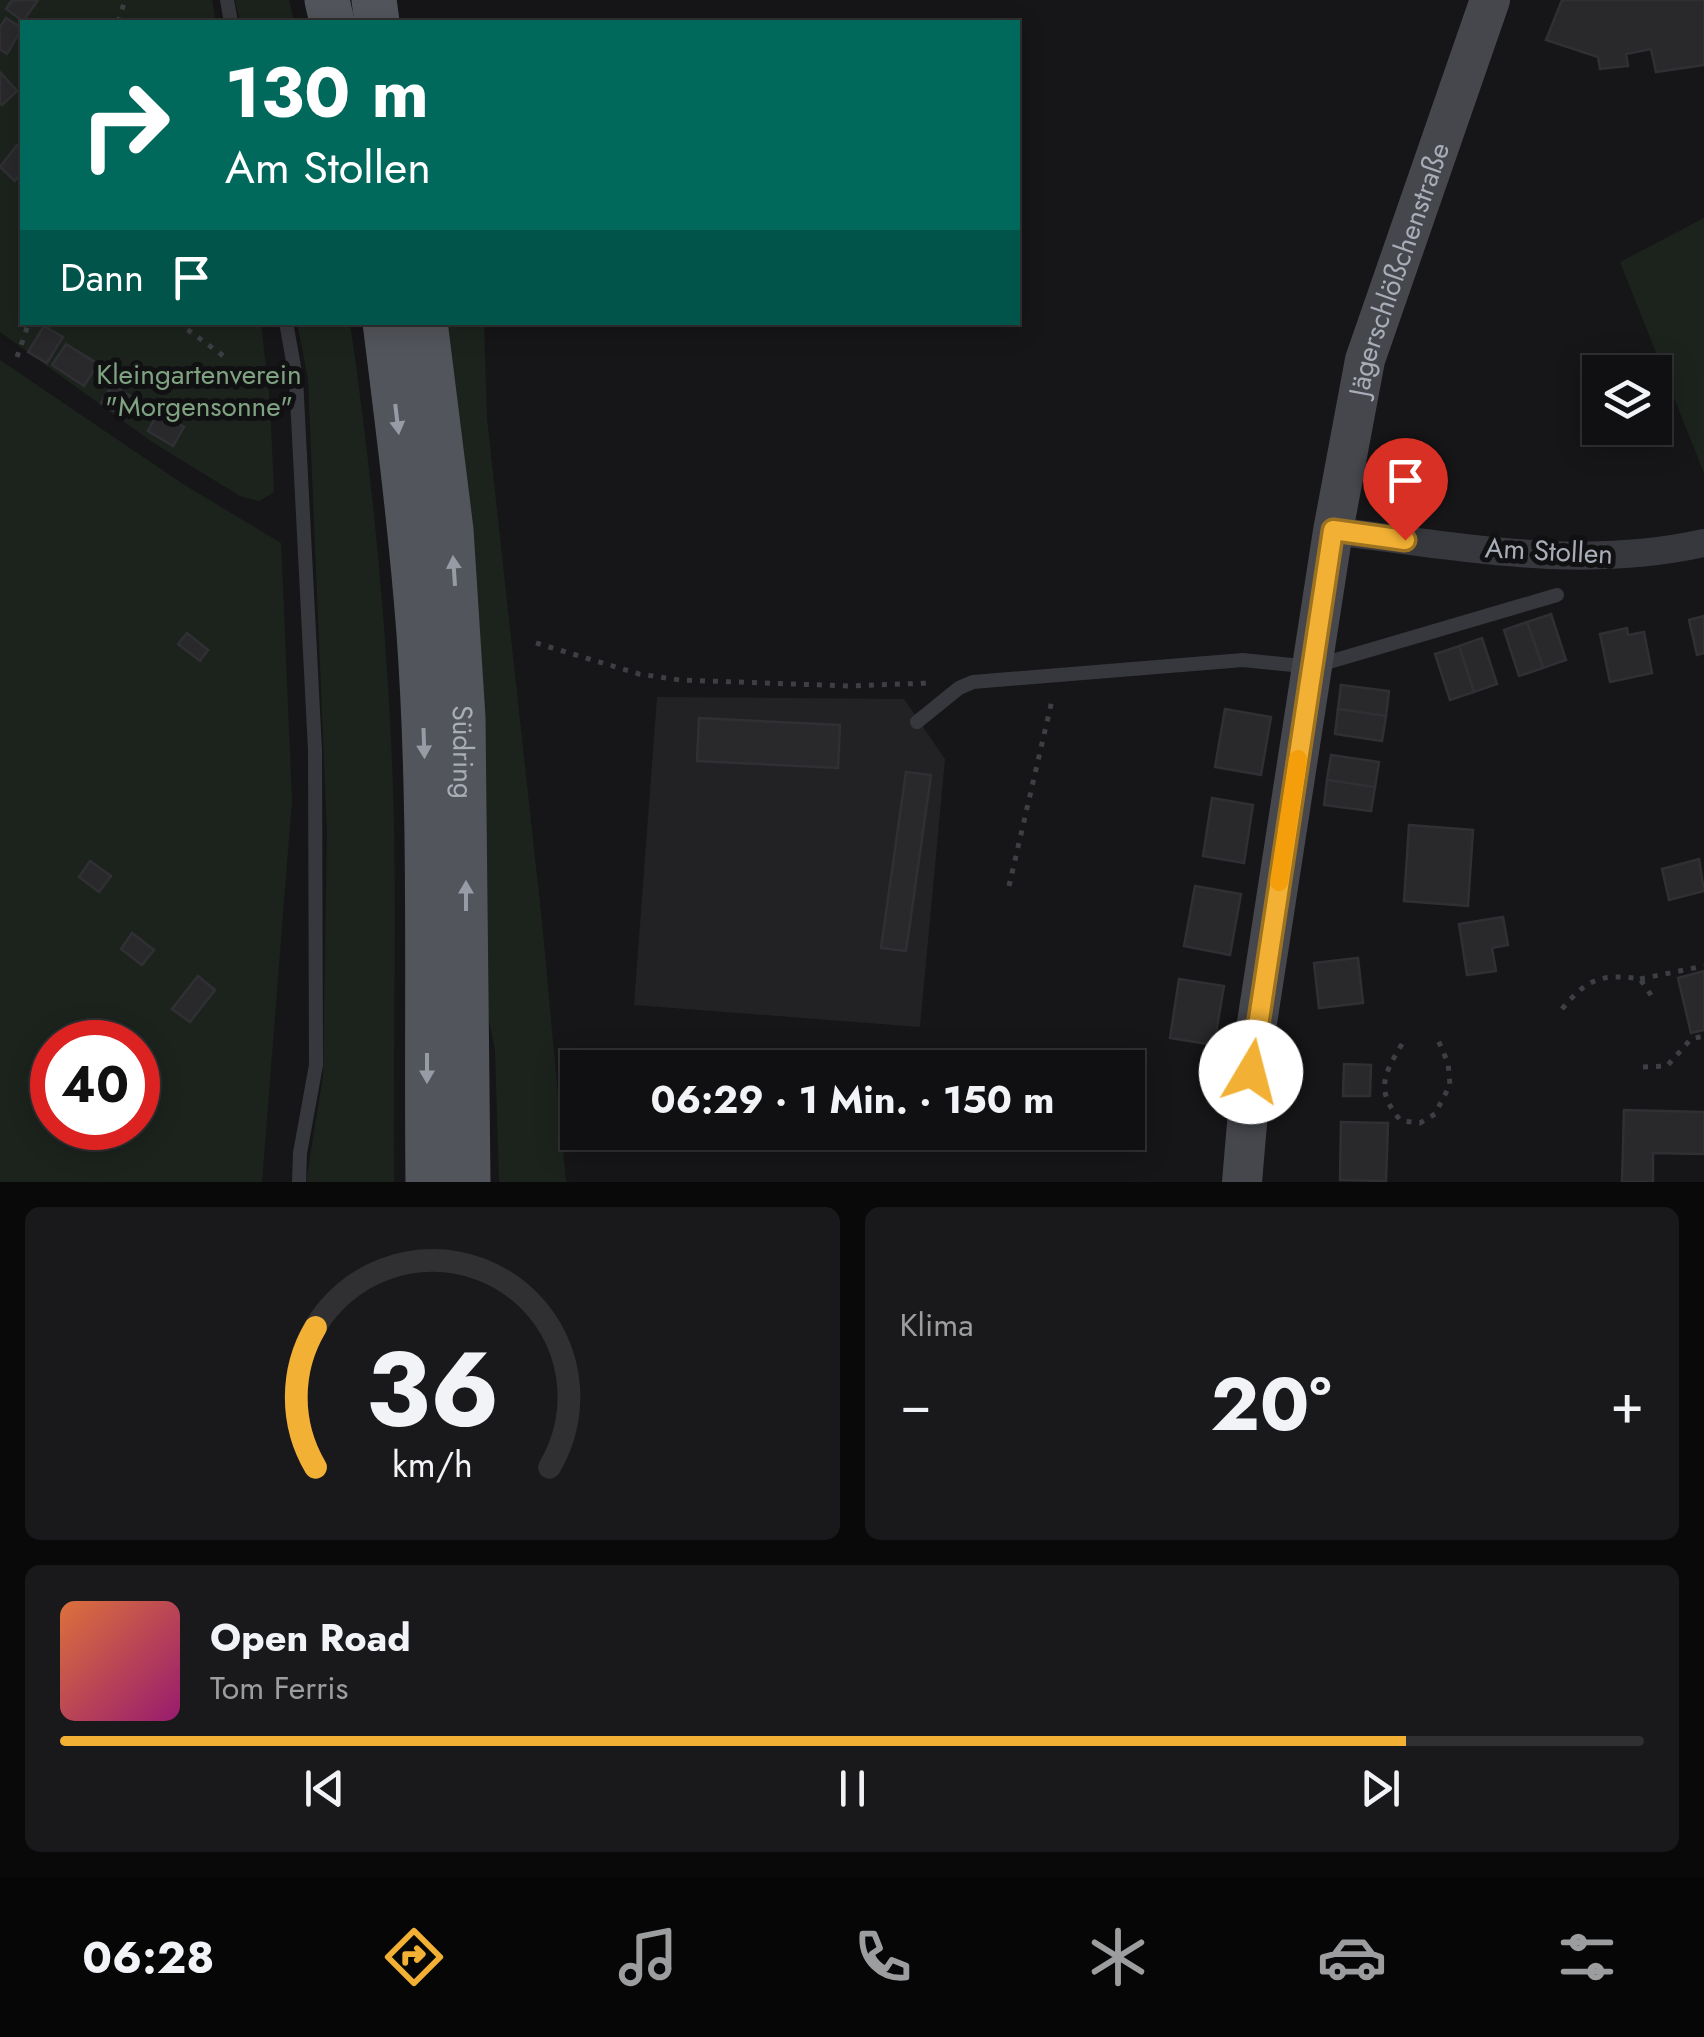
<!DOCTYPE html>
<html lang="de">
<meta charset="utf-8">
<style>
:root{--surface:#101012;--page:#19191b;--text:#f1f3f6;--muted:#9c9d9f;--line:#303032;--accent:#f2b134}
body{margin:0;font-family:Jost,sans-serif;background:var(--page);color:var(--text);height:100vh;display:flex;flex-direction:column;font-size:38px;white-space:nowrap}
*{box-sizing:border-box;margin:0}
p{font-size:32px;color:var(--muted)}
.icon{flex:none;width:55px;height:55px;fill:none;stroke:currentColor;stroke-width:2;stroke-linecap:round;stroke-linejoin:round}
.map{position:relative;height:1182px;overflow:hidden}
.sheet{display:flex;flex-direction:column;gap:25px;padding:25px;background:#09090a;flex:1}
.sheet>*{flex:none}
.hud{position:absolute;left:20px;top:20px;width:1000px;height:305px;border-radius:0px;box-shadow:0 5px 25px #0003,0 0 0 2px var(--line);background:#00695c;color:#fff;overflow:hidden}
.fabs{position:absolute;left:1582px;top:355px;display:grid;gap:20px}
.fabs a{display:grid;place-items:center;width:90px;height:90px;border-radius:0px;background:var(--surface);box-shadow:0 5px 25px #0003,0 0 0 2px var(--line);font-size:50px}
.speed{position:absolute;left:30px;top:1020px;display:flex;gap:20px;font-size:50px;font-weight:700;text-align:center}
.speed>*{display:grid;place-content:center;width:130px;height:130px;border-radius:50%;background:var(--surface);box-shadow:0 5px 25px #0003,0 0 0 2px var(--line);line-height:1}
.speed .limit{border:15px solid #d22;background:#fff;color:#111}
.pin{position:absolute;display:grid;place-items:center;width:85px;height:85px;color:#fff;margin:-102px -42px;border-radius:50% 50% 50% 0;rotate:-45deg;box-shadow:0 0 10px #0007}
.pin .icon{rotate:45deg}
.me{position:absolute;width:110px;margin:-55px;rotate:8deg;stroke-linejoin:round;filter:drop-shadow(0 0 8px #0008)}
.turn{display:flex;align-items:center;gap:35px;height:210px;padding:0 40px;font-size:45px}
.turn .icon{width:130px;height:130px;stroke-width:2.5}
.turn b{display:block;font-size:70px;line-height:85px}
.then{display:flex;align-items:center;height:95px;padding:0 40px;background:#0003;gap:20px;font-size:38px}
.big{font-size:75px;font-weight:700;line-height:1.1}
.sheet .widget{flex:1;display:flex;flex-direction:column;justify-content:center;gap:15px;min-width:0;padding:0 35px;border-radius:15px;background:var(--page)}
.sheet .dial{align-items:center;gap:0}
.dial svg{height:260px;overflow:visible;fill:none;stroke:var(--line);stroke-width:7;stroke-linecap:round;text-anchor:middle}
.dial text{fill:var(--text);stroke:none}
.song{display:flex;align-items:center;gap:30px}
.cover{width:120px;height:120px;border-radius:15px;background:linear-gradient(135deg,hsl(20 70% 55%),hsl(320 70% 35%))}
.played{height:10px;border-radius:5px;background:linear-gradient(90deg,var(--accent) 85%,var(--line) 85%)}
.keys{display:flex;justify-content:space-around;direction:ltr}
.heat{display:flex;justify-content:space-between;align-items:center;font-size:55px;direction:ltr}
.sheet .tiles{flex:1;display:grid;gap:25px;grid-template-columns:1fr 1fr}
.widget:last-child{grid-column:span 2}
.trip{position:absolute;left:560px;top:1050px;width:585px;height:100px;border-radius:0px;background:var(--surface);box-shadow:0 5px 25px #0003,0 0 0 2px var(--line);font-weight:700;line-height:100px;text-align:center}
.tab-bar{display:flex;height:160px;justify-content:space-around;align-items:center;background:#060607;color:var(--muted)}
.tab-bar .icon{width:70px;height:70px}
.tab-bar .active{color:var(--accent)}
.tab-bar b{font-size:45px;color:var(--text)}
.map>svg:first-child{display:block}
</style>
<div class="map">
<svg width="1704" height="1182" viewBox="0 0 1704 1182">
<rect width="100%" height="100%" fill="#161618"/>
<polygon fill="#222225" points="657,697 904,699 945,759 920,1027 634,1005"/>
<g fill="#1c231d" fill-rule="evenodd">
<polygon points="0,0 212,0 216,22 22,22 22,322 261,323 270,402 274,492 259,501 240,496 152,442 0,332"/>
<polygon points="235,0 289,0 294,22 240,22"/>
<polygon points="1704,218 1704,473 1620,262"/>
<path d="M297,323H350C374,488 390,657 394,824C396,943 393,1063 394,1182H306L323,1076L327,832L308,379Z"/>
<polygon points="439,323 484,323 487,418 542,922 566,1182 499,1182 495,1050 486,1006"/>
<path d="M0,360L183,484L281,543L292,800L262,1182H0ZM52,1042H138V1128H52Z"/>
</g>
<g fill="#29292c" stroke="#303034" stroke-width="2.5">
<polygon points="12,0 38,0 23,21 6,9"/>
<polygon points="1562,0 1704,0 1704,65 1656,72 1651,49 1626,54 1628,66 1600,69 1598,57 1546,40"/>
<polygon points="6,18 22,28 7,54 0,49 0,27"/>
<polygon points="0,72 17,91 2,105 0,103"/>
<polygon points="17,145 22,149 22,171 15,181 0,167"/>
<polygon points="44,326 63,337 47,363 28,352"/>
<polygon points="66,344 98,364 84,386 52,365"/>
<polygon points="112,385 137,400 126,418 101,403"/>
<polygon points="158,412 184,427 173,446 148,431"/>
<polygon points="1551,614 1566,660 1543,668 1527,622"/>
<polygon points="1704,616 1704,653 1697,655 1689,620"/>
<polygon points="1527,622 1543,668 1519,676 1504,630"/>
<polygon points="1627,628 1628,635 1644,632 1652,673 1610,682 1600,634"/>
<polygon points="187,633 208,650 200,661 178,644"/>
<polygon points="1482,638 1497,684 1474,692 1459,646"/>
<polygon points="1459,646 1474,692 1450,700 1435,654"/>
<polygon points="1341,685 1389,691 1386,716 1338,709"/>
<polygon points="1225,709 1271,717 1261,775 1215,767"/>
<polygon points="1338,709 1386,716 1382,741 1335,734"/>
<polygon points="699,718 840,725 838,768 697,761"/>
<polygon points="1331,755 1379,762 1375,787 1327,780"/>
<polygon points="906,772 931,775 906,951 881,948"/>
<polygon points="1327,780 1375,787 1371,811 1324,805"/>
<polygon points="1212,798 1253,805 1244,863 1203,856"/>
<polygon points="1409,825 1473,830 1468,906 1404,901"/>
<polygon points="1699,859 1704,891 1669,900 1662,869"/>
<polygon points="90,861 111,876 99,892 79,877"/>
<polygon points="1195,886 1241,894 1230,955 1184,946"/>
<polygon points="1503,917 1508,945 1492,948 1496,971 1467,975 1459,924"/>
<polygon points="132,933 154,950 142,965 121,949"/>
<polygon points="1358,958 1363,1003 1319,1008 1314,963"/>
<polygon points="1704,971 1704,1030 1691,1033 1678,978"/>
<polygon points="198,976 215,990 190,1022 172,1009"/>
<polygon points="1179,979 1224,986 1214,1045 1170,1038"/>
<polygon points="1344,1064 1371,1065 1370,1096 1343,1096"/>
<polygon points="1624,1110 1704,1112 1704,1154 1653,1153 1653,1182 1622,1182"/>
<polygon points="1341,1122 1388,1123 1386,1181 1340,1180"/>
<polygon points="83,1128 120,1128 105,1146"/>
</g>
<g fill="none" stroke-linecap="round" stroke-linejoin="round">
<g stroke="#3d3f44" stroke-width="5" stroke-dasharray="5 8" stroke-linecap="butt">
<polyline points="118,22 125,0"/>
<polyline points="177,322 229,360"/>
<polyline points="17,357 29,322"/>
<polyline points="536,643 639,674 680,680 849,686 930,683"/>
<polyline points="1009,886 1053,696"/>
<polyline points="1640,979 1704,966"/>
<path d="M1562,1009C1587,979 1601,973 1640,979L1653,998"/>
<path d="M1402,1044C1382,1077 1376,1091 1401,1121L1420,1123L1435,1114L1450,1085L1448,1063L1438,1040"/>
<polyline points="1643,1067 1667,1066 1691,1039 1704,1036"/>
</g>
<g stroke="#37383d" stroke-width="14">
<polyline points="227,0 231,22"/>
<polyline points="286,322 296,378 315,750 316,1065 300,1153 299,1182"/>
<polyline points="917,722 959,688 973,682 1243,660 1312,667 1557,595"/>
</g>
<path stroke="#37383d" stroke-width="28" d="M1333,531C1458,546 1579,571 1704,543"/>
<path stroke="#45474d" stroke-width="40" id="s1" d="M1242,1182L1254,1042L1333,531L1365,360L1490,0"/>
<g stroke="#53555c" stroke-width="45">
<polyline points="327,0 332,22"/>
<polyline points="374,0 377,22"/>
<path d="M385,322C398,426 411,529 419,633C432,815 426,999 428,1182"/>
<path id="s2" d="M425,322L451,530L463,718L468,1182"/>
</g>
</g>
<defs><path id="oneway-solid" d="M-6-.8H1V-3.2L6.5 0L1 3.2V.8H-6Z" transform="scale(2.5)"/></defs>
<g fill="#979ba6">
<use href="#oneway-solid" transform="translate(397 419) rotate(83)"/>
<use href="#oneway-solid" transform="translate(454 571) rotate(-94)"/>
<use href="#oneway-solid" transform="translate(424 743) rotate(88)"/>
<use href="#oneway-solid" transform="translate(466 896) rotate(-90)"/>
<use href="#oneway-solid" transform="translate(427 1068) rotate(90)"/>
</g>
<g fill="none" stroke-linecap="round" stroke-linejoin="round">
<defs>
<polyline id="route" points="1251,1072 1333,530 1405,540"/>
</defs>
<use href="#route" stroke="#9d7322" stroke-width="25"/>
<use href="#route" stroke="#f2b134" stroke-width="18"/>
<polyline stroke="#f59e0b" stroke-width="18" points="1279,882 1298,759"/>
</g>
<g text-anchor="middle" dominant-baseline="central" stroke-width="10" stroke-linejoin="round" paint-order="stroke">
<g font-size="28" fill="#a8adb8" stroke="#111113">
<text stroke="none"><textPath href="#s1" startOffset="928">Jägerschlößchenstraße</textPath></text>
<text transform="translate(1549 551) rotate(3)">Am Stollen</text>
<text stroke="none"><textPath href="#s2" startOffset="432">Südring</textPath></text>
</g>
<g font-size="28" fill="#7fa381" stroke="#111113">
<text x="199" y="374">Kleingartenverein<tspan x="199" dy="32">"Morgensonne"</tspan></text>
</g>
</g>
</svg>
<div class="fabs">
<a><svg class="icon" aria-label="layers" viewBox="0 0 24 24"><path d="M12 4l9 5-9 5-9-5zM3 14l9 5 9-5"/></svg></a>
</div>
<div class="speed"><div class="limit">40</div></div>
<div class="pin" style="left:1405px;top:540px;background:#d93025"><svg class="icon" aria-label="arrive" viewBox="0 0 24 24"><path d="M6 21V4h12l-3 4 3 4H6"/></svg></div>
<svg class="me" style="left:1251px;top:1072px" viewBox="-20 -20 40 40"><circle r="19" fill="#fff"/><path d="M0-13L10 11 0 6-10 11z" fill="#f2b134"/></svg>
<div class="trip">06:29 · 1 Min. · 150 m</div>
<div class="hud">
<div class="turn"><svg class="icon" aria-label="right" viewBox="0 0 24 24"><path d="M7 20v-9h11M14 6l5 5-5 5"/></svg><div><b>130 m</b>Am Stollen</div></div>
<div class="then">Dann<svg class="icon" aria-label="arrive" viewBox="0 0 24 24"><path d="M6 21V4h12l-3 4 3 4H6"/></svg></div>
</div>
</div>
<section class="sheet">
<div class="tiles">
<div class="widget dial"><svg viewBox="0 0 100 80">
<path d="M14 69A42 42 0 1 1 86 69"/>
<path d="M14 69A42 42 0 0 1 14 26" stroke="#f2b134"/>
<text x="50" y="56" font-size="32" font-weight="700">36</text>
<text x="50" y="72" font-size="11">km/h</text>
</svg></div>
<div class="widget"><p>Klima</p>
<div class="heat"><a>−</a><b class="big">20°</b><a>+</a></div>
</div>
<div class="widget">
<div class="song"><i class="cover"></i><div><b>Open Road</b><p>Tom Ferris</p></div></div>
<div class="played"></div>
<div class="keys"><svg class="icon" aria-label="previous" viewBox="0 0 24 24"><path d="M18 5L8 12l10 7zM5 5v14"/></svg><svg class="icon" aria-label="pause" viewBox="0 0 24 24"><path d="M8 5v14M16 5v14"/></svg><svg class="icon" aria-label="next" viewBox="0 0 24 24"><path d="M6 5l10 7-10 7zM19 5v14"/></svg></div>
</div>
</div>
</section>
<nav class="tab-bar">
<b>06:28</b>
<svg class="icon active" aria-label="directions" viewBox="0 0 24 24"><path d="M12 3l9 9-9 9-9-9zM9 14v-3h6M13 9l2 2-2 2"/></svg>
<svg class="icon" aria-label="music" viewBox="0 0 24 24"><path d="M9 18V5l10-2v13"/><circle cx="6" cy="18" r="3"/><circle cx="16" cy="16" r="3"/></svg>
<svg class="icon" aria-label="phone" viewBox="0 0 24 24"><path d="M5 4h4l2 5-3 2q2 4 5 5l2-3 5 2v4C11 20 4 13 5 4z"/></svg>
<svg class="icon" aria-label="climate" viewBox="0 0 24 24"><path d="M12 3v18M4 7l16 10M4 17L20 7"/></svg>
<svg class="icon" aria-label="car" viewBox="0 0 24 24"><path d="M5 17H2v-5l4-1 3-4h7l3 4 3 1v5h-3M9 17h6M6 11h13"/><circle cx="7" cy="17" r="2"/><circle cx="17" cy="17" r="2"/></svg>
<svg class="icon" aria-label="filters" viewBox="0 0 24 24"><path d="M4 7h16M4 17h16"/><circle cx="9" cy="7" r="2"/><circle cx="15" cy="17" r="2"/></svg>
</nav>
